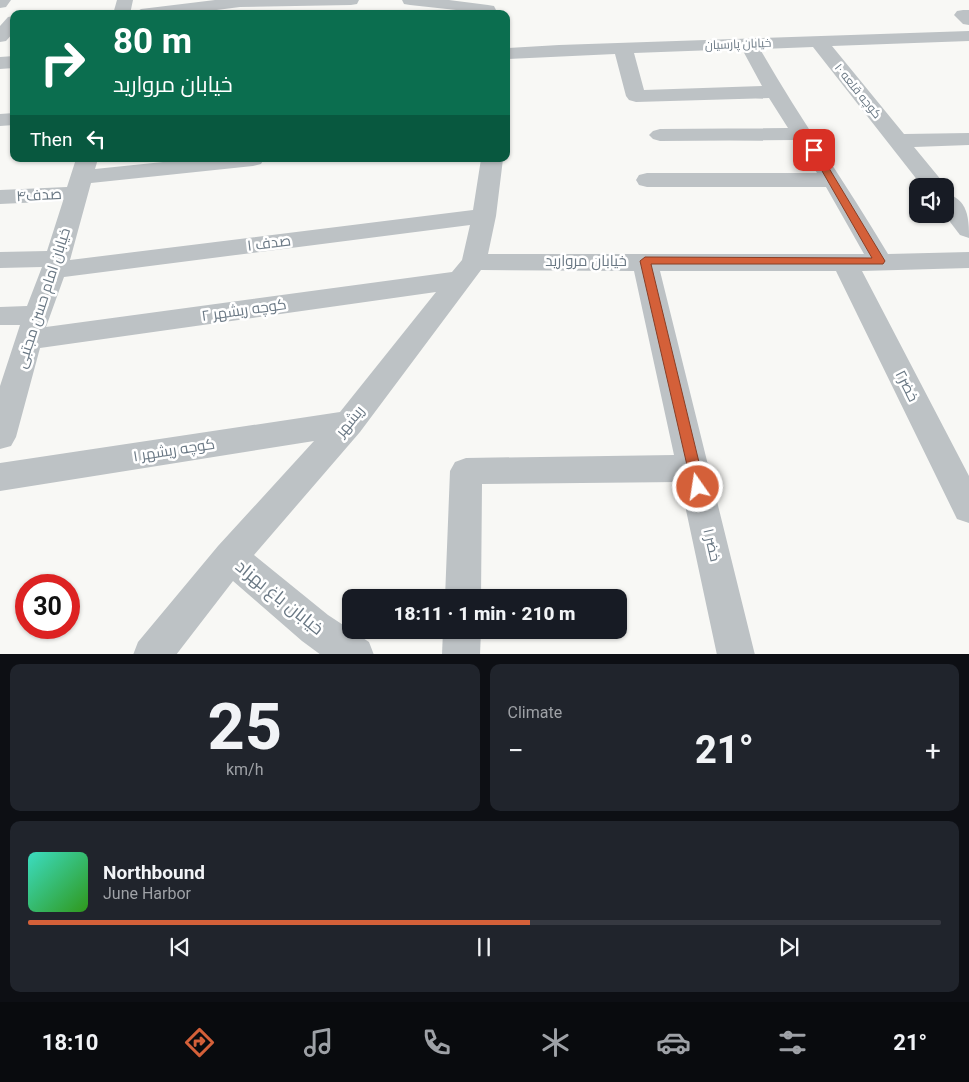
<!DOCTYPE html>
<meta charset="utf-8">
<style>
:root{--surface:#171b24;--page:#20242c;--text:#f1f3f6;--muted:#9ea1a6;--line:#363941;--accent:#d46039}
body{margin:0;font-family:Roboto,Cairo,sans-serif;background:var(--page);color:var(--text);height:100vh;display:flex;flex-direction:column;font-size:19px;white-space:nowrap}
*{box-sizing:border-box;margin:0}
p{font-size:16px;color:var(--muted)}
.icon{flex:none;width:28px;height:28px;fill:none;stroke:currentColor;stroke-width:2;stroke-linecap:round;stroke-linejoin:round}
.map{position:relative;height:654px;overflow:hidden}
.drawer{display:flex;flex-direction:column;gap:10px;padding:10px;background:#0d0f14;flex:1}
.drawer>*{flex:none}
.banner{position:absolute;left:10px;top:10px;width:500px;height:152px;border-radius:10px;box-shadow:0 1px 4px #0004;background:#0b6e4f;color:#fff;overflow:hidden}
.tools{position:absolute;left:909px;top:178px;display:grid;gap:10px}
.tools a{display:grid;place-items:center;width:45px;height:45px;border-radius:10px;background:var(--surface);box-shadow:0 1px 4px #0004;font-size:25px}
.speed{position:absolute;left:15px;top:574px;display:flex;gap:10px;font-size:25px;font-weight:700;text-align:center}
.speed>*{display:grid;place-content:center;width:65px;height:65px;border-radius:50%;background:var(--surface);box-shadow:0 1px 4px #0004;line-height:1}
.speed .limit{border:8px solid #d22;background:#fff;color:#111}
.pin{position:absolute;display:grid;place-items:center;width:42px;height:42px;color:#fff;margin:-21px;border-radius:10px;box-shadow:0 2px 8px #0006}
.me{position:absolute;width:55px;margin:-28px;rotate:347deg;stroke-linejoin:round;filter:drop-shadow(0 0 4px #0008)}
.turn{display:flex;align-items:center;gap:18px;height:105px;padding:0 20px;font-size:22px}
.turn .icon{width:65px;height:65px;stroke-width:2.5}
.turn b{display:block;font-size:35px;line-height:42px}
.then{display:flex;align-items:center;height:48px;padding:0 20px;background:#0003;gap:10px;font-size:19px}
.big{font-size:38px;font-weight:800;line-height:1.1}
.drawer .widget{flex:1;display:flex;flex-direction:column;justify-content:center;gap:8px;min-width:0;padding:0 18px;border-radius:10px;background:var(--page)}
.drawer .dial{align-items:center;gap:0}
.dial b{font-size:65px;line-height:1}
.song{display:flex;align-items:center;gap:15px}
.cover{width:60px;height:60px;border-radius:8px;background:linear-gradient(135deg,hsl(170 70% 55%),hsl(110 70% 35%))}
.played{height:5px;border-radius:2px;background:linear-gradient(90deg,var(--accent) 55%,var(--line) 55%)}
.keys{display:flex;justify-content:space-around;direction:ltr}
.heat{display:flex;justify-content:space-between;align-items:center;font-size:28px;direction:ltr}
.drawer .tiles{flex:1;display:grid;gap:10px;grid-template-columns:1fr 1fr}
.widget:last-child{grid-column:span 2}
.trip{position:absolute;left:342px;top:589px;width:285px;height:50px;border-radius:10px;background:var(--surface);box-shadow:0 1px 4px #0004;font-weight:800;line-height:50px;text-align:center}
.tabs{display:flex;height:80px;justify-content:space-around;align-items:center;background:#090b0e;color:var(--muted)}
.tabs .icon{width:35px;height:35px}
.tabs .selected{color:var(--accent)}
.tabs b{font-size:22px;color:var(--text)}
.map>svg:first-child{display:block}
</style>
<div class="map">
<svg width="969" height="655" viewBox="0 0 969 655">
<rect width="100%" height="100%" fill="#f8f8f5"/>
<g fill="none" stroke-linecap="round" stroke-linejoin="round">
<g fill="#bdc2c5" fill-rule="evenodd">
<polygon points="0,0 11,0 6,7 0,8"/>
<polygon points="117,0 133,0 130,14 113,14"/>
<polygon points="215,0 359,0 357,4 351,5 240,7 185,14 133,14 141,9"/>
<polygon points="402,0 449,0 488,5 494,6 496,10 493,14 410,5 404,4"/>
<polygon points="963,10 969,10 969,25 963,24 954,15 957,11"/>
<polygon points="14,16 14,32 6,41 0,42 0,26 8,17"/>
<path d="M969,31V41L832,46L904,134L969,133V145L914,147L942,181L945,186V187L922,186L813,47L760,49C800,119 846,183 888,254L969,252V268L862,271L969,476V523L957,519L836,271H660L755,655H717L680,482L482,484L481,598H445L450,471L455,462L466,458L674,455L634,271L481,270L360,432L254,555L328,615L369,642L374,655H321L302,641L233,581L176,655H133L138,642L218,546L314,441L0,491V463L340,412L436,292L40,348L16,437L11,446L0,449V386L20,325H0V307L27,306L42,267L0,268V252L47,251L63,201L0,204V190L67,187L76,159H98L95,169L192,159H264L261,164L253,166L91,183L70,260L473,210L481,159H503L496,216L488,254H864L826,187H647L639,185L636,180L639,175L647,173H817L796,140L660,141L653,139L649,135L653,131L660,129L788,128L769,98L636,102L629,100L626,96L615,54L506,59V48L559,45ZM742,49L762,86L644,90L634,53ZM470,225L462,260L452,272L46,327L64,277Z"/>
<polygon points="14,56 14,68 0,69 0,57"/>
<polygon points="14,113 14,125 0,126 0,114"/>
<path d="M945,193C968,199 969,218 969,238L960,235L944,214Z"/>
<polygon points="443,630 481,630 480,655 442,655"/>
</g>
</g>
<polygon fill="#d46039" stroke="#8a3e25" points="811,148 818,150 885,261 883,264 651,264 705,487 703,491 694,491 692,487 640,261 645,257 872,258 810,150"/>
<g text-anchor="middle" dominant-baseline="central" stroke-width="5" stroke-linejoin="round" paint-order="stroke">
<g font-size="12" fill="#6a7884" stroke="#fff">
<text transform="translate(738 44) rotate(-2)">خیابان پارسیان</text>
<text transform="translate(858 91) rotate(51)">کوچه قلعه ۱۰</text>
</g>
<g font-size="15" fill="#6a7884" stroke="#fff">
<text transform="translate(39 195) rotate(-3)">صدف۴</text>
<text transform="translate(269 243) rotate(-7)">صدف ۱</text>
<text x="586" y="261">خیابان مروارید</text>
<text transform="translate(43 298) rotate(-72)">خیابان امام حسن مجتبی</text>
<text transform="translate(244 310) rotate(-8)">کوچه ریشهر ۲</text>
<text transform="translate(907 386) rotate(63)">خضر۲</text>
<text transform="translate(350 421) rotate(-50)">ریشهر</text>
<text transform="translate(174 450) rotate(-9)">کوچه ریشهر ۱</text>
<text transform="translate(712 545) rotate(77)">خضر ۱</text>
</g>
<g font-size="18" fill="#6a7884" stroke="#fff">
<text transform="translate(280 597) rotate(39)">خیابان باغ بهزاد</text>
</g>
</g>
</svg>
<div class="tools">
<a><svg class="icon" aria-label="sound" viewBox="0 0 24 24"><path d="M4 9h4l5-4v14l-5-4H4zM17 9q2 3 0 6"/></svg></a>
</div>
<div class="speed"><div class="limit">30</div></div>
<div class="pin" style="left:814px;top:150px;background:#d93025"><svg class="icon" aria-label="arrive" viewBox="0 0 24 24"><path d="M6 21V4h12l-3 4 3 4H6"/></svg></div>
<svg class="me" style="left:698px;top:487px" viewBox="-20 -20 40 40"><circle r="17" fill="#d46039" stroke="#fff" stroke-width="3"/><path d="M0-11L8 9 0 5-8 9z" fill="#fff"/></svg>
<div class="trip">18:11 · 1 min · 210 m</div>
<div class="banner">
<div class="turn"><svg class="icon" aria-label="right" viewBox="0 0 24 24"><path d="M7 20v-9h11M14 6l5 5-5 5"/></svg><div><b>80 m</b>خیابان مروارید</div></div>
<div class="then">Then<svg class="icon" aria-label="left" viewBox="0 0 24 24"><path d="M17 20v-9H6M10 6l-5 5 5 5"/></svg></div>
</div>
</div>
<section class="drawer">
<div class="tiles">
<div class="widget dial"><b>25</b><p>km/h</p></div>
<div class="widget"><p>Climate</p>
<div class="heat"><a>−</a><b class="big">21°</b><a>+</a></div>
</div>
<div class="widget">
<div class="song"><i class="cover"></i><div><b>Northbound</b><p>June Harbor</p></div></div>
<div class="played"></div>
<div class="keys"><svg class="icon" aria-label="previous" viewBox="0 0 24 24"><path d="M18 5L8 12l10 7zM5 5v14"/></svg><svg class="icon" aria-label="pause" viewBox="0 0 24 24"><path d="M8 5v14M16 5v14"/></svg><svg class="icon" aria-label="next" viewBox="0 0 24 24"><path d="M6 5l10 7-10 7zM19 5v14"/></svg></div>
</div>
</div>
</section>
<nav class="tabs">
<b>18:10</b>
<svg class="icon selected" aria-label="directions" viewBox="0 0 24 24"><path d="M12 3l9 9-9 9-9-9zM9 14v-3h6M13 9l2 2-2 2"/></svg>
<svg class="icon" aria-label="music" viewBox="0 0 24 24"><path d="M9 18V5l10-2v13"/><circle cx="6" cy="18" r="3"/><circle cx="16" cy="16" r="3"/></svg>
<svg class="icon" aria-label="phone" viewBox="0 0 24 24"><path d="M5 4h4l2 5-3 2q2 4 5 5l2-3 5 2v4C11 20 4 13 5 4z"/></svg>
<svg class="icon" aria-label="climate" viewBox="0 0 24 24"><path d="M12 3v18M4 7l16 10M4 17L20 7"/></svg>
<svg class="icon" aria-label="car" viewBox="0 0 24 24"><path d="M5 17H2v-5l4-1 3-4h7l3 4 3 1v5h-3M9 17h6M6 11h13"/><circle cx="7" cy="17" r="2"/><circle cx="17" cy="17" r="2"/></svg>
<svg class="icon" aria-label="filters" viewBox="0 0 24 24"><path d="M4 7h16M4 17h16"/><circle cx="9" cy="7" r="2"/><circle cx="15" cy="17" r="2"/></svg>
<b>21°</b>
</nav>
